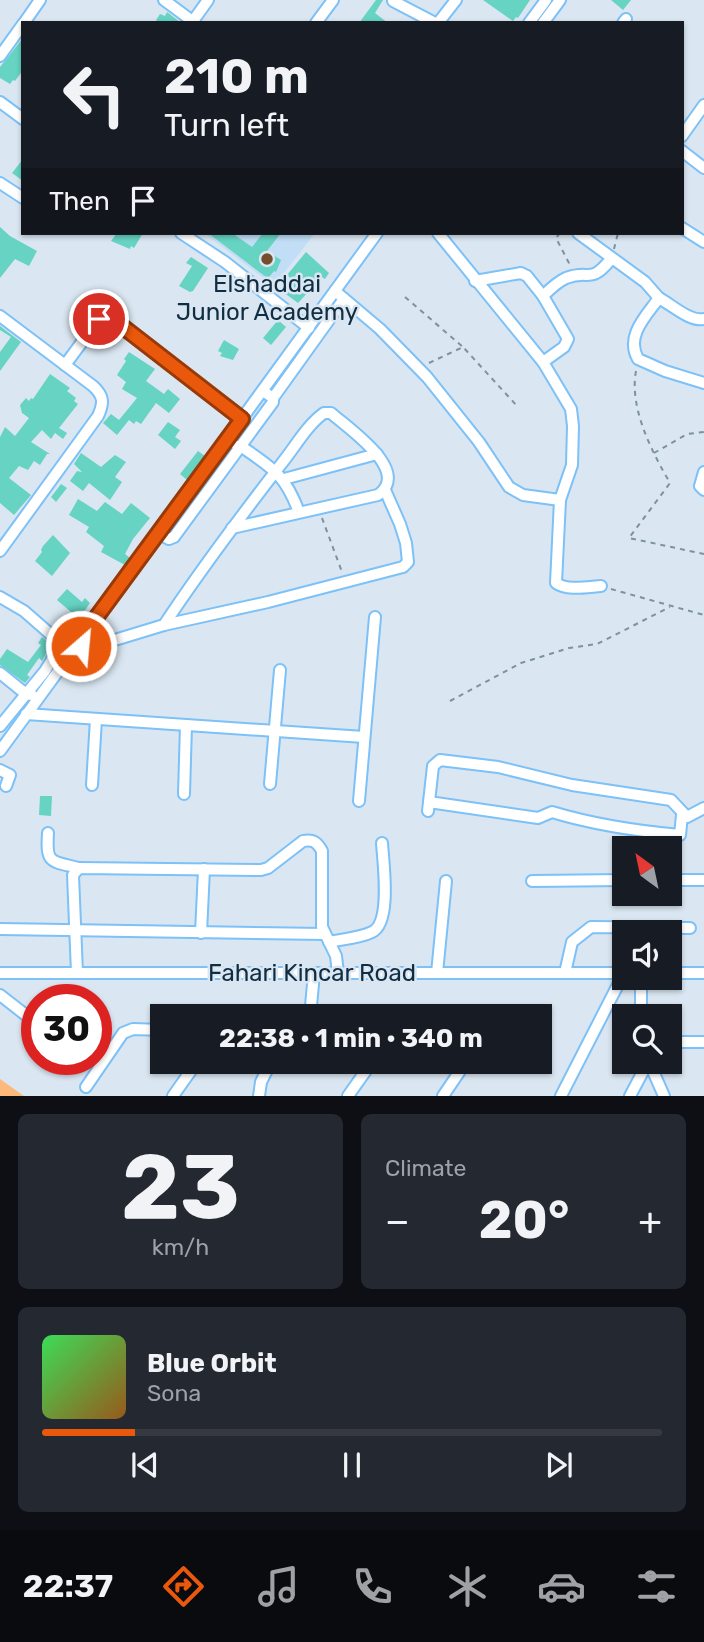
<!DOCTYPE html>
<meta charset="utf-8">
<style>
:root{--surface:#171b24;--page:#242831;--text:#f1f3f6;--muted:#9ea1a6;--line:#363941;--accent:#ea580c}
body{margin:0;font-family:Rubik,sans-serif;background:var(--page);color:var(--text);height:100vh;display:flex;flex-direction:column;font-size:26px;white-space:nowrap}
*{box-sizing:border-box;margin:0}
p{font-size:23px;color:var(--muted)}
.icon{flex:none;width:38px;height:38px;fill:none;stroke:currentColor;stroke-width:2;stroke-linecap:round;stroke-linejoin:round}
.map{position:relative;height:1096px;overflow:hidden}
.panel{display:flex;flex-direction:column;gap:18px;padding:18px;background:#0d0f14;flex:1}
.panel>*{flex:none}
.top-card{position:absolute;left:21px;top:21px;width:663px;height:214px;border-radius:0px;box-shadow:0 2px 5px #0004;background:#171b24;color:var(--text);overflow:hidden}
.needle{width:46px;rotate:327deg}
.tools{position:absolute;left:612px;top:836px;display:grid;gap:14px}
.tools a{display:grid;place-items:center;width:70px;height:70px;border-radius:0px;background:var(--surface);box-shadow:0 2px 5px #0004;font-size:35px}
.speed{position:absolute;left:21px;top:984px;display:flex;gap:14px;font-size:35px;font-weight:700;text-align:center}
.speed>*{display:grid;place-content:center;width:91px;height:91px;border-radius:50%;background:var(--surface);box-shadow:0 2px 5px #0004;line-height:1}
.speed .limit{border:10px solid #d22;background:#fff;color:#111}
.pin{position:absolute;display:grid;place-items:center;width:60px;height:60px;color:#fff;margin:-30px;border:4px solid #fff;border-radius:50%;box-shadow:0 2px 7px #0007}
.me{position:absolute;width:77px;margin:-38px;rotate:27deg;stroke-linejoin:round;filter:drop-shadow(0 0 5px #0008)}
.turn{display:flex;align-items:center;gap:24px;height:147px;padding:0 28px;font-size:32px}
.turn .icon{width:91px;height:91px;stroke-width:2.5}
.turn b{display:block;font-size:49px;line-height:60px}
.then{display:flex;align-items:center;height:66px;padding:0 28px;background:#0003;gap:14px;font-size:26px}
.big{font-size:52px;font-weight:700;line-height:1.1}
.panel .tile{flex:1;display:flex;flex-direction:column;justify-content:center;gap:10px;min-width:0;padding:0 24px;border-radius:10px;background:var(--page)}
.panel .dial{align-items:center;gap:0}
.dial b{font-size:91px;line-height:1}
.song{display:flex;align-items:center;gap:21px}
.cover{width:84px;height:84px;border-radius:10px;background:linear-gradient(135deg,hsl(130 70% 55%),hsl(30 70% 35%))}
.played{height:7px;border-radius:4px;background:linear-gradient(90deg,var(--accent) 15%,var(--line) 15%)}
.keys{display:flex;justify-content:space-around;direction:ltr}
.heat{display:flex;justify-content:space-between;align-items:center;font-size:38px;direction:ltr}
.panel .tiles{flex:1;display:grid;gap:18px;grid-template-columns:1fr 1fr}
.tile:last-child{grid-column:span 2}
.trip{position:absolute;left:150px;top:1004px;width:402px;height:70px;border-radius:0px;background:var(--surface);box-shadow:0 2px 5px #0004;font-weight:700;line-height:70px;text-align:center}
.tab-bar{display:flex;height:112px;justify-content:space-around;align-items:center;background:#090b0e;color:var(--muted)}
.tab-bar .icon{width:49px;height:49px}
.tab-bar .selected{color:var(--accent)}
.tab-bar b{font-size:32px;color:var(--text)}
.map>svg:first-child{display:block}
</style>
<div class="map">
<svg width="704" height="1096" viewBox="0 0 704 1096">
<rect width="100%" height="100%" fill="#dae7f2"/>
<polygon fill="#c1def6" points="204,233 315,233 274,286"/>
<polygon fill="#fdb97b" points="0,1079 24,1096 0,1096"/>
<g fill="#66d3c3">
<polygon points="376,0 383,0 375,13 388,23 359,23"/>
<polygon points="483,0 530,0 518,18 516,17 513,21"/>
<polygon points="611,0 631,0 623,10"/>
<polygon points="167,12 181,23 160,23 156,20 160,14 165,16"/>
<polygon points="23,38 23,70 15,81 13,80 10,84 0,78 0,67"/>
<polygon points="23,159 23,181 12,173"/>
<polygon points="0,227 10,236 37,251 29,266 15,259 0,278"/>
<polygon points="117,233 143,233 134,248 131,246 130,249 111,241"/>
<polygon points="208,233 232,233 252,247 263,233 281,233 267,251 281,260 276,272 274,271 269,277 266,277"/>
<polygon points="306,252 329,273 325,279 322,277 298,303 283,292 291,279 287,275"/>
<polygon points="191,257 208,268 193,291 190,292 179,286 192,266 186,263"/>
<polygon points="278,320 286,327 271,345 263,338"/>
<polygon points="0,326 21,342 0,371 0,352 11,337 0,330"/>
<polygon points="224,340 239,349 233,360 220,356 222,353 218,351"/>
<polygon points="129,352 155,369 146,381 164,394 168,389 180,399 169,413 156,403 141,424 136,421 134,424 129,420 117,435 103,423 111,414 119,420 137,398 122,389 126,382 117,375 126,361 124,359"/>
<polygon points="50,374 70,388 67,391 76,398 74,401 78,404 59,428 67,433 63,439 55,433 51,439 42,430 31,442 50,454 47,454 40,465 34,461 28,470 19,466 9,478 31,495 14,515 0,503 0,437 5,427 15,436 29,418 22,413 20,405 26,398 29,401 31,398 33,399"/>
<polygon points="168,422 180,430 175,437 181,441 175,449 158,435"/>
<polygon points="198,451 205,456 187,480 180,474"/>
<polygon points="81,453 101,467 115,455 126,462 115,477 122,482 110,500 89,483 83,491 70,481 77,471 82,472 74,464"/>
<polygon points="61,484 67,488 56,502 51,497"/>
<polygon points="78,499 97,511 105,502 122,514 131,503 150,518 133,539 125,554 130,558 125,565 101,552 104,546 86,532 89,527 69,515"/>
<polygon points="53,535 70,553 52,576 35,561 42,552 41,550 43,546"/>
<polygon points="67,589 82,602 85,598 90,603 79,619 57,600"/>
<polygon points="42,637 51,645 42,661 39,658 27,675 30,677 25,683 0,665 0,659 7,649 28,662 41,645 38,643"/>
<polygon points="40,796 52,796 51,816 39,815"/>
</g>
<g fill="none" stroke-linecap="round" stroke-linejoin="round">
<defs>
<g id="minor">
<polyline points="164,0 195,23"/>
<polyline points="393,1 435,23"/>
<polyline points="193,21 208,0"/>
<polyline points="24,23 40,0"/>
<polyline points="316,23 333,0"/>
<polyline points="438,23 456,0"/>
<polyline points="529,23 546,0"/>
<polyline points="543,23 560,0"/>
<polyline points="623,23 626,19"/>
<polyline points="0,56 23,24"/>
<polyline points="0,102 23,119"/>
<polyline points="682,136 704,105"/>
<polyline points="682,151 704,168"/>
<polyline points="0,183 23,198"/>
<polyline points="682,228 704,242"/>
<polyline points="181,233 225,262 309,328"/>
<path d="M438,233L543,362L571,409L573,426L572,465L560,500L556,583C567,591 587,587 601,586"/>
<polyline points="578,233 645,282 659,298"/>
<polyline points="475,281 521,273 527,276 543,296"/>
<polyline points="335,291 380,329 427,377 479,442 509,487 523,495 560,500"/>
<path d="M0,316L93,386C104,396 104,403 98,416L0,551"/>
<path d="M704,319C690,322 672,305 659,298C646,316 625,336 638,359L665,371L704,383"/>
<path d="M543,362L564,347L568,339L543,296C550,289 557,282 566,278C590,269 590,285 611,259"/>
<polyline points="65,365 99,319 109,316 242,419"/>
<polyline points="273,398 344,299"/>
<path d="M237,446L242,447C274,469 285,475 299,512"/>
<polyline points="704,472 700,486 704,490"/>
<polyline points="284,479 377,454"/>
<polyline points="158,533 169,539 174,537 273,402 273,398 263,391"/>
<polyline points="0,597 24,611 64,646"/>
<path d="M164,625C201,569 241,516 282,463C295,447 307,425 324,413H331C349,429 412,471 378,495L232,528"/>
<polyline points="77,645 90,646 118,639 164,625 268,602 403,567 408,562 406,543 400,524 385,490"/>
<polyline points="0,673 26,694 32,695"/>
<polyline points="26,714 364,737"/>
<polyline points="0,726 45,671 62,643"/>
<polyline points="0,751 377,233"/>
<polyline points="0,770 10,775 6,786"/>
<polyline points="270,784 280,670"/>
<polyline points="92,785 96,719"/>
<polyline points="184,794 186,725"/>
<polyline points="359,801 375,617"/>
<path d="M429,802L538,818L552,812C595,825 636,831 680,835L682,815"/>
<polyline points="428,811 433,766 440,760 498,767 572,785 671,800 687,817 704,808"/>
<path d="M48,833C46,864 50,861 79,868"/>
<polyline points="670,880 704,880"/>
<polyline points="532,881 625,880"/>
<polyline points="0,929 325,934"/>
<polyline points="201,933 204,869"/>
<path d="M329,942C343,939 360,938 372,932C392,923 383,861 382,843"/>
<polyline points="0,973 625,973"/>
<path d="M77,973L73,875L79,868L261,870L268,868L303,841C313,839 317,842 322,851V927L336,956L338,973"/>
<polyline points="437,973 446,881"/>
<polyline points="565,973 572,942 591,927 690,928"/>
<polyline points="670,973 704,973"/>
<polyline points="0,995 27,1016 37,1020"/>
<polyline points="310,1017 314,973"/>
<polyline points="641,1017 641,978"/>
<polyline points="670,1042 704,1042"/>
<polyline points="649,1062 664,1096"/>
<polyline points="86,1087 123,1033 133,1029 163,1030"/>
<polyline points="173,1096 197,1062"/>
<polyline points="259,1096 261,1082 271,1062"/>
<polyline points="348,1096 372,1062"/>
<polyline points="443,1096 466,1062"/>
<polyline points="561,1096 624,973"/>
<polyline points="630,1096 648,1062"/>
</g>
</defs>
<use href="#minor" stroke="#7cc1f7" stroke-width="14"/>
<g stroke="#7d92a1" stroke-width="2" stroke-dasharray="5 5" stroke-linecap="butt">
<polyline points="560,233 556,238 570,265"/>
<polyline points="614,249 618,233"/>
<polyline points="405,297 463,347"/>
<polyline points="429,363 463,347 518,407"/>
<path d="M636,371C629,408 652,452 670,483L629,538L704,554"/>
<polyline points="654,453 687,434 704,432"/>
<polyline points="322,518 342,572"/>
<polyline points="611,589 704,615"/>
<polyline points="450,701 521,663 569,648 597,644 670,607"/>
</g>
<use href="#minor" stroke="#fff" stroke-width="10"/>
</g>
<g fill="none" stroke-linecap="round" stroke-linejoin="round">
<defs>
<polyline id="route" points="81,646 76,645 242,419 109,316 99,319"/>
</defs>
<use href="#route" stroke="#983908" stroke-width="18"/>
<use href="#route" stroke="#ea580c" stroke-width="12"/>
</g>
<circle fill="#754f2b" stroke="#dae7f2" stroke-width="2.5" cx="267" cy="259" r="7"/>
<g text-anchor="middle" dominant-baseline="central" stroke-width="5" stroke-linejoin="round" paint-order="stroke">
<g font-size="24" fill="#102d42" stroke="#dae7f2">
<text x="267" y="284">Elshaddai<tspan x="267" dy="28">Junior Academy</tspan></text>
</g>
<g font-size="24" fill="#102d42" stroke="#dae7f2">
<text x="312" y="973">Fahari Kincar Road</text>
</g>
</g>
</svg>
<div class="tools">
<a><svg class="needle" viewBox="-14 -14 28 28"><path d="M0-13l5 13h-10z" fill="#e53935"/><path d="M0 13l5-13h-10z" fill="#9ea1a6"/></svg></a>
<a><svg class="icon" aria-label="sound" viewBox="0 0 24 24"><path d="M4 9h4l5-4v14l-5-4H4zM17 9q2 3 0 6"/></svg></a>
<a><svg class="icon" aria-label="search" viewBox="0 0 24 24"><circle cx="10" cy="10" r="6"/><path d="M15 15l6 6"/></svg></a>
</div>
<div class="speed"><div class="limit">30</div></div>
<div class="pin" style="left:99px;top:319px;background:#d93025"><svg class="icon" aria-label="arrive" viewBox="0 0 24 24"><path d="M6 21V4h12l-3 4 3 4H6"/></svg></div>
<svg class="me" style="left:81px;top:646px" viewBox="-20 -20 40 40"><circle r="17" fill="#ea580c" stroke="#fff" stroke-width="3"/><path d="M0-11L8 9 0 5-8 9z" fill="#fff"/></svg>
<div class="trip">22:38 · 1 min · 340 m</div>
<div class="top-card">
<div class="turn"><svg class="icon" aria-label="left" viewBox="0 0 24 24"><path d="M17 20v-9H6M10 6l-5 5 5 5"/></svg><div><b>210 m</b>Turn left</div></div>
<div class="then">Then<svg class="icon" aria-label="arrive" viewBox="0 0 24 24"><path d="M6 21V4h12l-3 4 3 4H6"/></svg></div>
</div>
</div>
<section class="panel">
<div class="tiles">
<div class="tile dial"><b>23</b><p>km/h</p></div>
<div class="tile"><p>Climate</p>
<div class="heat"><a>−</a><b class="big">20°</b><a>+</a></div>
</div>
<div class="tile">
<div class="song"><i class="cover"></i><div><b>Blue Orbit</b><p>Sona</p></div></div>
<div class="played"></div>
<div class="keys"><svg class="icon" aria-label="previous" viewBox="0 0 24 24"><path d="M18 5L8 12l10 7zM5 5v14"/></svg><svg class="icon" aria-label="pause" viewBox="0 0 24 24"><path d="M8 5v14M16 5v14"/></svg><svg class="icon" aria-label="next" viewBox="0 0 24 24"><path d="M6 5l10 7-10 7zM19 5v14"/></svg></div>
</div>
</div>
</section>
<nav class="tab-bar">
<b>22:37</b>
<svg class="icon selected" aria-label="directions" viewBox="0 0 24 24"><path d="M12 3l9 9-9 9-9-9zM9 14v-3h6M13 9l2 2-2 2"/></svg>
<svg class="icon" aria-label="music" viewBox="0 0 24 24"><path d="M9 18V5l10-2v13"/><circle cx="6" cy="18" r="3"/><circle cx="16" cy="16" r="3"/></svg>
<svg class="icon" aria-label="phone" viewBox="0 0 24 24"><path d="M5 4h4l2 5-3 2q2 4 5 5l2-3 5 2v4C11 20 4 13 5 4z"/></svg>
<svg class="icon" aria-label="climate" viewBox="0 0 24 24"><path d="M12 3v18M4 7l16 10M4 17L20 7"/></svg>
<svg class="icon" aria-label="car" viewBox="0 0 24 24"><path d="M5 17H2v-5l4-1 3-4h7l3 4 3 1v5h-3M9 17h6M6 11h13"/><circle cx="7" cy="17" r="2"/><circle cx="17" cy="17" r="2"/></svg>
<svg class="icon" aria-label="filters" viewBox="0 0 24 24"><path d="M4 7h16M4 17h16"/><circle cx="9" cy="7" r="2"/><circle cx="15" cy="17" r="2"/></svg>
</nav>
